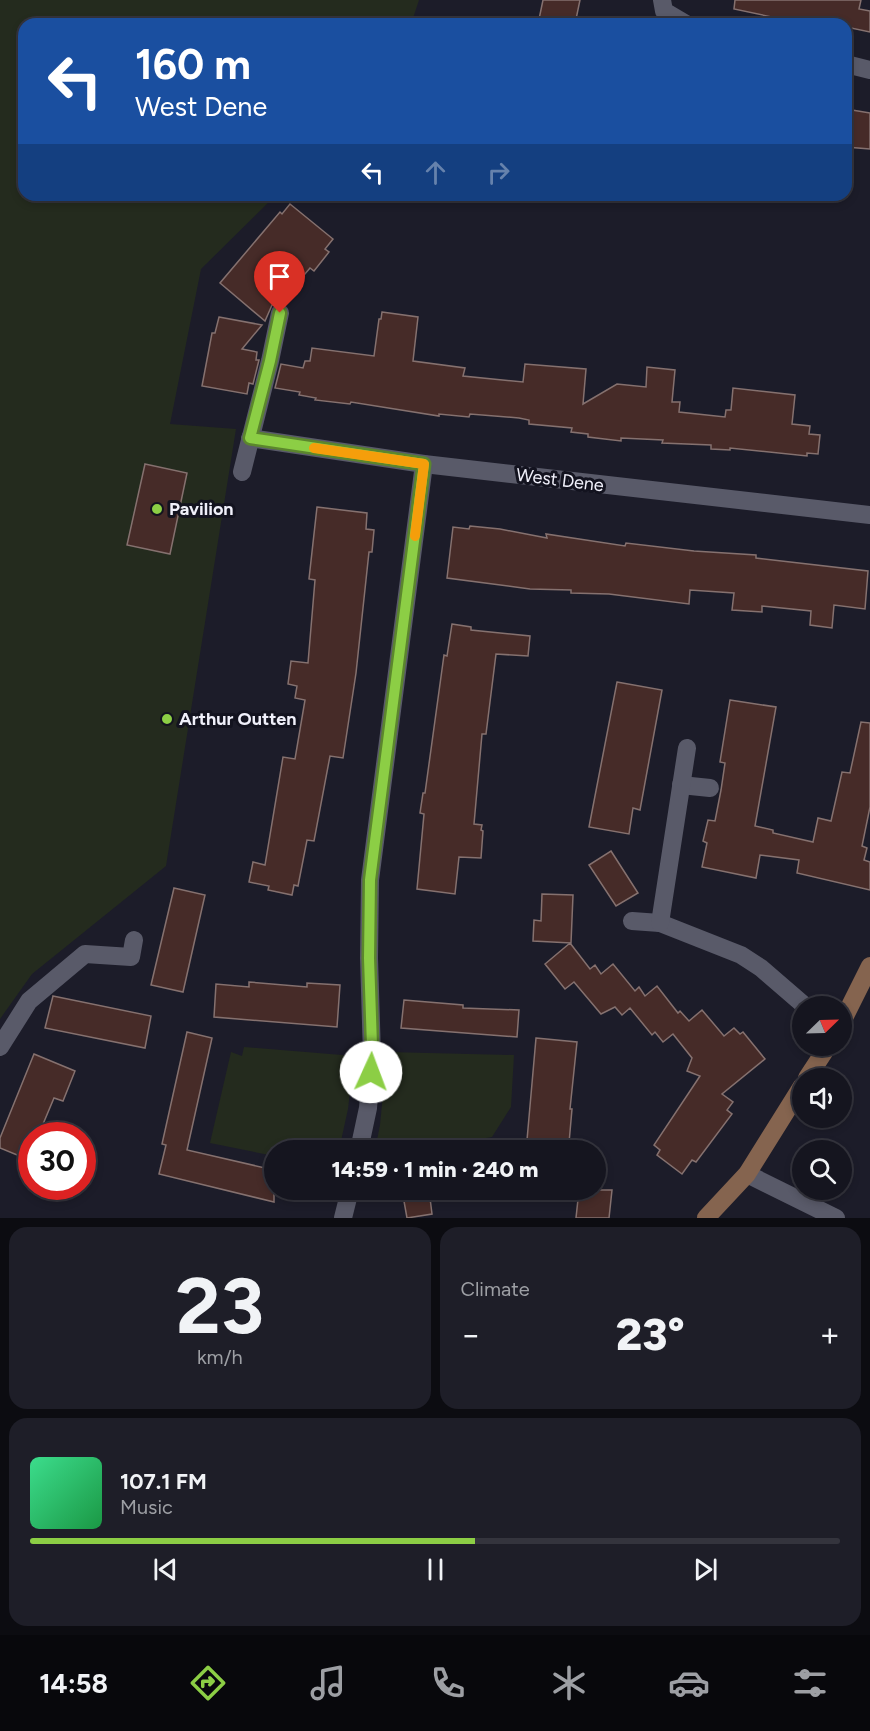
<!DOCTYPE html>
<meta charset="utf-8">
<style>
:root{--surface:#15151f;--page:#1e1e28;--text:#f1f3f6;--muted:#9d9fa4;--line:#34343d;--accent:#8cce45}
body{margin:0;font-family:Figtree,sans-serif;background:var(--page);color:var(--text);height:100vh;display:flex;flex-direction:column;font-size:22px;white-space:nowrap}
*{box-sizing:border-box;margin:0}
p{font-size:20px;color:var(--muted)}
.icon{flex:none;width:33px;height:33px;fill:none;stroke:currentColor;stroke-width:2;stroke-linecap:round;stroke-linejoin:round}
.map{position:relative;height:1218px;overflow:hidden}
.side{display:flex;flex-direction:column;gap:9px;padding:9px;background:#0c0c11;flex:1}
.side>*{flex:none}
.banner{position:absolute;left:18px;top:18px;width:834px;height:183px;border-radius:18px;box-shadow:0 3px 9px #0003,0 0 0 2px var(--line);background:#1a4fa0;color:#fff;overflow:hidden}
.needle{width:39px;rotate:67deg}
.buttons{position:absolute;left:792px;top:996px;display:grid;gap:12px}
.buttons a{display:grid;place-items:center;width:60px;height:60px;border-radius:50%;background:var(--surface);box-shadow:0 3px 9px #0003,0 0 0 2px var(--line);font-size:30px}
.speed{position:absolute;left:18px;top:1122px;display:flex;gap:12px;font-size:30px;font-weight:700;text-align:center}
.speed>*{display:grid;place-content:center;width:78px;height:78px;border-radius:50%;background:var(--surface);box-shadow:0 3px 9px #0003,0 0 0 2px var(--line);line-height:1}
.speed .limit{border:9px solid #d22;background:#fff;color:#111}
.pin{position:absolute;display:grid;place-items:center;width:51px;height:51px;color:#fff;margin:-62px -26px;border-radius:50% 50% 50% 0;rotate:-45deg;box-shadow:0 0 6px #0007}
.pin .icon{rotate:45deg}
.me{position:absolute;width:66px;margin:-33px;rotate:2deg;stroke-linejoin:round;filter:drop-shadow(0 0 4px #0008)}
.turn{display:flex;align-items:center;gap:21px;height:126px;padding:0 18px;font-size:27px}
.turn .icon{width:78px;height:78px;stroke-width:2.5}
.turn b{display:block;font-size:42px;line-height:51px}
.lanes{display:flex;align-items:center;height:57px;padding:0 18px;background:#0003;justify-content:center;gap:30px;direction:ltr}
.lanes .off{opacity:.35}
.big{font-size:45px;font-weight:800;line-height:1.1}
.side .widget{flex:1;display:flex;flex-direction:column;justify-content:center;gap:9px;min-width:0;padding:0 21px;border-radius:18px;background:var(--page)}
.side .dial{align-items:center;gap:0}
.dial b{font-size:78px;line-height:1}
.song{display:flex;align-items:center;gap:18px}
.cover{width:72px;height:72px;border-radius:9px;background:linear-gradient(135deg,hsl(150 70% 55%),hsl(140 70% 35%))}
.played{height:6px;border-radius:3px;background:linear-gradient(90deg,var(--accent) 55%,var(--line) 55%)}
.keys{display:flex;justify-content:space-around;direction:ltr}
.heat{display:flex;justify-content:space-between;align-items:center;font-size:33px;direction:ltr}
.side .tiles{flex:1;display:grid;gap:9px;grid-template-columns:1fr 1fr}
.widget:last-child{grid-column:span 2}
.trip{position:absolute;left:264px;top:1140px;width:342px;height:60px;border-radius:30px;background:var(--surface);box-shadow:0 3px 9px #0003,0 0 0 2px var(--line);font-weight:800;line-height:60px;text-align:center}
.tab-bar{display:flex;height:96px;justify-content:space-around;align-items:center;background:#08080c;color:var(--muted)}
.tab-bar .icon{width:42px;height:42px}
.tab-bar .selected{color:var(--accent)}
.tab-bar b{font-size:27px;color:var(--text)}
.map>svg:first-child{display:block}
</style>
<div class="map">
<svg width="870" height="1218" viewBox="0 0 870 1218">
<rect width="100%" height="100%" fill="#1c1c29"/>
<g fill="#242b1e">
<polygon points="0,0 419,0 411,24 24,24 24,195 276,195 201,269 170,424 236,429 166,866 32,974 0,1019"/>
<polygon points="244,1047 354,1056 348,1109 339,1150 274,1150 274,1156 210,1143 231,1052 242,1056"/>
<polygon points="387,1052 514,1055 511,1107 492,1137 419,1150 375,1150 380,1125"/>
</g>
<g fill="#462b28" stroke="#85716f" stroke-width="1.5">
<polygon points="543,0 580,0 575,24 538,24"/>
<polygon points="735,0 861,0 859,9 870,11 870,32 846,27 846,24 805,24 734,9"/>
<polygon points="846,109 870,113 870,149 846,147"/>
<polygon points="290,204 333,239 325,249 329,252 314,271 310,268 281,302 272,305 265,321 220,283 280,212 282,214"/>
<polygon points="382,312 418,317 413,361 465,368 463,376 523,382 525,364 586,369 583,404 617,384 646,387 647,367 675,370 672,402 680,402 679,412 725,417 726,410 731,410 733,388 795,395 792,424 810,426 809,434 820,435 818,454 807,453 807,456 730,448 730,450 711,449 711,445 662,443 663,440 621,438 621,441 588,437 588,434 571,432 572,428 529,424 529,420 519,418 470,414 469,417 439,414 439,416 351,402 350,404 315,400 316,398 299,395 300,392 275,388 281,364 303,368 305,361 310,361 312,348 374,356 379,319 381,319"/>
<polygon points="219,317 262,325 242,349 257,352 256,360 259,360 253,384 249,383 247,394 202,386 212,333 215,333"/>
<polygon points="145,464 187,473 170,554 127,545"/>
<polygon points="317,507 367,513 366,529 374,530 372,552 369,552 356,673 343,758 330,756 314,841 307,840 298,886 294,885 292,895 268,890 269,886 249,882 253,862 265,865 283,757 295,759 305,700 295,698 297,686 288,684 291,661 308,663 315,580 309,579"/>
<polygon points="470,526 500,529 547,538 546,534 625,546 626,543 694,551 756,555 756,558 868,571 865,609 834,605 832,628 810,625 811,611 762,606 762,612 732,610 734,593 690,590 689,604 609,594 571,593 571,590 530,589 447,578 453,527 469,529"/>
<polygon points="452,624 471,627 471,630 530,636 528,656 496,654 486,734 482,734 474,824 482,825 481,830 483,831 481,858 459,857 455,894 417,889 424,814 420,813 423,793 425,793 444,655 447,656"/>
<polygon points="617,682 662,690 640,810 633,808 629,834 589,827"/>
<polygon points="730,700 776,707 755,826 773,830 773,833 813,842 818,818 831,821 842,772 850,773 861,722 870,723 870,807 862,846 867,848 864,860 870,862 870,890 797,873 799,860 760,855 756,878 702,867 707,843 703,841 708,820 715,821 721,790 725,763 720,762"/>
<polygon points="611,851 638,893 616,906 589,865"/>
<polygon points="174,888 205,895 183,992 151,985"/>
<polygon points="542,894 573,895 571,943 533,941 534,920 541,921"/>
<polygon points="570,943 590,969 595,965 601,974 613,964 635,991 639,987 645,996 657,986 678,1013 680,1011 689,1021 702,1010 724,1036 734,1028 740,1034 743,1032 765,1059 722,1094 733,1102 727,1110 732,1114 696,1162 692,1160 682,1174 657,1155 660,1150 654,1145 700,1076 687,1071 692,1058 673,1034 663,1042 655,1032 652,1035 630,1008 622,1015 615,1007 601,1014 574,982 565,989 545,964"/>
<polygon points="249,982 307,987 307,983 340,985 337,1027 214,1017 216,984 249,987"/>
<polygon points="53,996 151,1016 145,1048 45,1028"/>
<polygon points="404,1000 463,1005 463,1008 519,1010 517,1037 401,1028"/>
<polygon points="187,1032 212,1038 187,1150 274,1170 274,1202 159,1174 166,1145 162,1144"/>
<polygon points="536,1038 577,1042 570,1109 572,1109 569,1143 527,1140"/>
<polygon points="34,1054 75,1071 63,1101 54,1098 38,1136 32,1136 32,1150 27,1159 0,1148 0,1138"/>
<polygon points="402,1190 429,1190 432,1214 407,1218"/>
<polygon points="579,1190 612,1190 609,1218 576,1218"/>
</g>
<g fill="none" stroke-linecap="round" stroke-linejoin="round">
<g stroke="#595a69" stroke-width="18">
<polyline points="662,0 664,11 686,24"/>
<polyline points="846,64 870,70"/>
<polyline points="250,438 424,464 870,515"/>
<polyline points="242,472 270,361 280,313"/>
<polyline points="681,785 710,788"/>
<polyline points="632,921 660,923 741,955 761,968 805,1006"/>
<polyline points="660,923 687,748"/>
<polyline points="0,1047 29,1001 85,954 131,957 134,940"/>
<polyline points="359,1150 368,1108 372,1055 369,958 370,880 424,464"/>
<polyline points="747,1174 836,1218"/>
<polyline points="343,1218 350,1190"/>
</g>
<g stroke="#85644f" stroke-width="18">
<polyline points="842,1022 870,966"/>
<polyline points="807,1078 828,1046"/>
<polyline points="706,1218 747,1174 802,1086"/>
</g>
</g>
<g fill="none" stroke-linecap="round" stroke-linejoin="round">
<defs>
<polyline id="route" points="280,313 270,361 250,438 424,464 370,880 369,958 372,1046 371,1072"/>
</defs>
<use href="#route" stroke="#5b862d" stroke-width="15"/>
<use href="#route" stroke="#8cce45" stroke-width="10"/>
<polyline stroke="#f59e0b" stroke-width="10" points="314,448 424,464 415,536"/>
</g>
<g fill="#8cce45" stroke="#13131f" stroke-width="2">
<circle cx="157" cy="509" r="6"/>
<circle cx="167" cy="719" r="6"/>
</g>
<g text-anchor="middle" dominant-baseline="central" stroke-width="6" stroke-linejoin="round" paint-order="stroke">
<g font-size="18" fill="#f0f0fa" stroke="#13131f">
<text transform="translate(560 480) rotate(7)">West Dene</text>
</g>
<g font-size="18" font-weight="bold" fill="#f0f0fa" stroke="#13131f" text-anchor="start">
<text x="169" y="509">Pavilion</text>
<text x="179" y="719">Arthur Outten</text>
</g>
</g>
</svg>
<div class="buttons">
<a><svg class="needle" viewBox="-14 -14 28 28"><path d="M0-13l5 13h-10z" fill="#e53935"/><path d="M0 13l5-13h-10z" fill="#9d9fa4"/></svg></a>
<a><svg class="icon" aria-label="sound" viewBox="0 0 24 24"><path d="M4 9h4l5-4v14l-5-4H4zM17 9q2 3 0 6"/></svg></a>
<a><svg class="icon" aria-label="search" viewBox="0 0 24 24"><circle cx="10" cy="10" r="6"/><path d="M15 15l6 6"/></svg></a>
</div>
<div class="speed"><div class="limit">30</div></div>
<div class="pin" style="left:280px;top:313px;background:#d93025"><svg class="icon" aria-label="arrive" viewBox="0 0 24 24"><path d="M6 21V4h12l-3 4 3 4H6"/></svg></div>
<svg class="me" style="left:371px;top:1072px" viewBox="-20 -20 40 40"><circle r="19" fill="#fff"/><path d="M0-13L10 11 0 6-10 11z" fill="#8cce45"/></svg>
<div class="trip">14:59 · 1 min · 240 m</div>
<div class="banner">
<div class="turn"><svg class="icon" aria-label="left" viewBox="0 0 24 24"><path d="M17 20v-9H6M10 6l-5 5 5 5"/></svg><div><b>160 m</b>West Dene</div></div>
<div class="lanes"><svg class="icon" aria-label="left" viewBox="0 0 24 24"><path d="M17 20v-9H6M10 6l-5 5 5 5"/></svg><svg class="icon off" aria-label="ahead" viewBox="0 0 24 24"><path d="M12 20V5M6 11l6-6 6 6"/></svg><svg class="icon off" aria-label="right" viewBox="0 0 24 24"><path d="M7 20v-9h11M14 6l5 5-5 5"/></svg></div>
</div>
</div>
<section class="side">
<div class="tiles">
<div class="widget dial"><b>23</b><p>km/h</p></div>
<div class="widget"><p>Climate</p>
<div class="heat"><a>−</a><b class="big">23°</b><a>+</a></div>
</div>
<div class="widget">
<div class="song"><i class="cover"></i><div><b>107.1 FM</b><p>Music</p></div></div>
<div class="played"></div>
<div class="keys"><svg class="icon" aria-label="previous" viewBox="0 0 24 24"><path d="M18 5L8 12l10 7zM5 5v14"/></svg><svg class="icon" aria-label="pause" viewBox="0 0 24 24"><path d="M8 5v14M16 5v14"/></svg><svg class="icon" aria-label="next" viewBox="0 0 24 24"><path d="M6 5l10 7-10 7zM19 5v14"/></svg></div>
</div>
</div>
</section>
<nav class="tab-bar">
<b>14:58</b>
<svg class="icon selected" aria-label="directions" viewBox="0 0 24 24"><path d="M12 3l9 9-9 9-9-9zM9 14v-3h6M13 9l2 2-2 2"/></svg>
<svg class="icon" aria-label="music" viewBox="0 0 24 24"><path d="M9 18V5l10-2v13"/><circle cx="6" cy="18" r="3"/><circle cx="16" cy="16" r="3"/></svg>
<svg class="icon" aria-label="phone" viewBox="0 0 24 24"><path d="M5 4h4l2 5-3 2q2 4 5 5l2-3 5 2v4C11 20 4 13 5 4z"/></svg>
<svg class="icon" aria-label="climate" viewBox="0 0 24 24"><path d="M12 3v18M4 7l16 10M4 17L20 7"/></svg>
<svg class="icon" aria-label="car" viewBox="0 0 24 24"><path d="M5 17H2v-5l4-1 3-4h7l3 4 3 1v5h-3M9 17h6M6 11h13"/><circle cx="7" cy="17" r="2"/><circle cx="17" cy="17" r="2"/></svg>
<svg class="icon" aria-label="filters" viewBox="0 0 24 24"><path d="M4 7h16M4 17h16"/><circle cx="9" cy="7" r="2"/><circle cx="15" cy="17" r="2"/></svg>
</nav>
